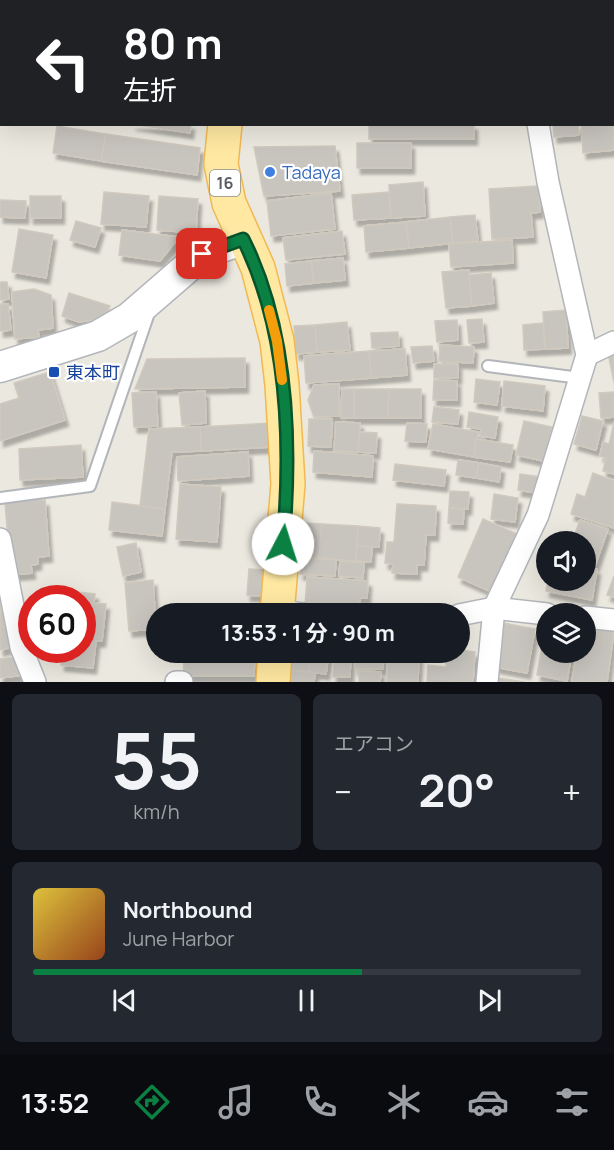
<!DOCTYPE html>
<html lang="ja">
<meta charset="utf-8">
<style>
:root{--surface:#171b24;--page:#242831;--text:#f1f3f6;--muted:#9ea1a6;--line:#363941;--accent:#0b8043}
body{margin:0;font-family:Manrope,"Noto Sans JP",sans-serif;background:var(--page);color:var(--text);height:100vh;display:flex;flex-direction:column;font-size:22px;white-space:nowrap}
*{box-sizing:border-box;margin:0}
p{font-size:20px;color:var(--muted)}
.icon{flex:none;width:33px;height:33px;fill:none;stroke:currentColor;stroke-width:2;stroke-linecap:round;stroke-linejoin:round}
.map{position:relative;height:682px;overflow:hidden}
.sheet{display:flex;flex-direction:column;gap:12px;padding:12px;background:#0d0f14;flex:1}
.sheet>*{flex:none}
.guide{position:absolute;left:0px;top:0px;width:615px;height:126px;box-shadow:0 6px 24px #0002;background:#202124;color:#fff;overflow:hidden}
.controls{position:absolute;left:536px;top:531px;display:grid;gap:12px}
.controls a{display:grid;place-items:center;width:60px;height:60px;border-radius:50%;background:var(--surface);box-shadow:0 6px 24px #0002;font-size:30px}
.speed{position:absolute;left:18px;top:585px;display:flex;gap:12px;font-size:30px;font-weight:700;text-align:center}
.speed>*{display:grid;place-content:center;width:78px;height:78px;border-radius:50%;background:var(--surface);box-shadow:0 6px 24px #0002;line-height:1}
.speed .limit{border:9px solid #d22;background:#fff;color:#111}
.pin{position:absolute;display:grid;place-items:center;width:51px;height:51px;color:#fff;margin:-26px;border-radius:12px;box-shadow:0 3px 9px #0006}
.me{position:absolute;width:66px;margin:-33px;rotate:5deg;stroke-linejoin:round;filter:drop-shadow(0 0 4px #0008)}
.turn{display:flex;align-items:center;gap:21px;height:126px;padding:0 24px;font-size:27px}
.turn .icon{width:78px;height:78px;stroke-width:2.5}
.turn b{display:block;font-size:42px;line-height:51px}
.big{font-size:45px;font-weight:700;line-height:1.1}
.sheet .tile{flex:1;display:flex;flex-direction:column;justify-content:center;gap:9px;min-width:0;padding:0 21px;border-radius:9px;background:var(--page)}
.sheet .dial{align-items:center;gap:0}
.dial b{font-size:78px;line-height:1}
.song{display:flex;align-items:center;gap:18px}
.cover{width:72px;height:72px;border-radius:9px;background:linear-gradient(135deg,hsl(50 70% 55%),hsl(20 70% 35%))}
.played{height:6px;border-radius:3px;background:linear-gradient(90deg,var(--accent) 60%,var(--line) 60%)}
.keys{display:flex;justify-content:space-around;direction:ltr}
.heat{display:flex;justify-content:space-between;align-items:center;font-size:33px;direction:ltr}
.sheet .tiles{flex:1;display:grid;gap:12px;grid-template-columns:1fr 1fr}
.tile:last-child{grid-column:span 2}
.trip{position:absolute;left:146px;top:603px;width:324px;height:60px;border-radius:30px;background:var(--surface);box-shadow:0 6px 24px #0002;font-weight:700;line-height:60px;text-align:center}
.tab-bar{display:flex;height:96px;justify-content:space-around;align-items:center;background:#090b0e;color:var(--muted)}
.tab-bar .icon{width:42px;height:42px}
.tab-bar .on{color:var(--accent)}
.tab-bar b{font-size:27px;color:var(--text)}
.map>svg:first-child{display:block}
</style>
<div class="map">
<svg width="614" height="682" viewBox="0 0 614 682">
<defs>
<filter id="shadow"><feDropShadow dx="3.5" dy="6" stdDeviation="1.5" flood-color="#0004"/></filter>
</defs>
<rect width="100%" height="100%" fill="#ebe8df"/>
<g fill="#c8c4be" stroke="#d0c9be" stroke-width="1.5" filter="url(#shadow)">
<polygon points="0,0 19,0 2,2 0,71"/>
<polygon points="183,0 225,0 225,2"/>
<polygon points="268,0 303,0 268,2"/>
<polygon points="306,0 349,0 306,2"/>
<polygon points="393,0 448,0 393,2"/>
<rect x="555" y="0" width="39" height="2"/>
<polygon points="614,84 614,150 583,153 581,124 614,124"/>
<polygon points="132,124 191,124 190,133"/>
<rect x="369" y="124" width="105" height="15"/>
<polygon points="553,124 578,124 579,135 554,137"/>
<polygon points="57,126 106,134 101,161 53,153"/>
<polygon points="106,134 200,148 197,175 101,161"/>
<rect x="357" y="143" width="54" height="25"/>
<polygon points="335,146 340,191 264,196 254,147"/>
<polygon points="423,182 425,216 391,218 389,185"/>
<polygon points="538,186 540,212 531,213 533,237 492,239 489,189"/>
<polygon points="104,192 149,196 146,227 101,224"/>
<polygon points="389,192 391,218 354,220 352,195"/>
<polygon points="331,193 335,229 271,236 267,201"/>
<rect x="30" y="196" width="31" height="22"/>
<polygon points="159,196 198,199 196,233 157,230"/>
<polygon points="0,200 26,201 25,218 0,217"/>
<polygon points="475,215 478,241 453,243 450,217"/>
<polygon points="450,217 453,243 409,248 406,222"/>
<polygon points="76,221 101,228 95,247 70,240"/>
<polygon points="406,222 409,248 366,252 364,226"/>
<polygon points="19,229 53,235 46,278 12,272"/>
<polygon points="122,230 179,237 160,261 119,255"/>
<polygon points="342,231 345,254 286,260 283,238"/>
<polygon points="512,240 513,263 451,267 449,244"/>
<polygon points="343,258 345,280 314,283 311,261"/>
<polygon points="311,261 314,283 287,286 285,264"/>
<polygon points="469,270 472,306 446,308 442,272"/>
<polygon points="491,273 494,303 472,306 469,275"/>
<polygon points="0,282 7,282 9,299 0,300"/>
<polygon points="34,289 51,295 53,328 38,330 39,337 15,339 12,292"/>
<polygon points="69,293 110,306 105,314 93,320 79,322 62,316"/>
<polygon points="0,304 8,304 11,330 0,331"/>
<polygon points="566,310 568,348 545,349 543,312"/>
<polygon points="482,319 484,342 469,343 467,320"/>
<polygon points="457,320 458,340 437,342 435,321"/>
<polygon points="347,322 350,350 317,352 315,325"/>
<polygon points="543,323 545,349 524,350 523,325"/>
<polygon points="315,325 317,352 296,354 294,326"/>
<polygon points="398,332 399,346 372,348 371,333"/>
<polygon points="440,345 474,347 473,363 439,361"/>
<polygon points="432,346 434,361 413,363 411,347"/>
<polygon points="405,349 407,375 371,378 369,351"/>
<polygon points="369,351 371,378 306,383 304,356"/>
<polygon points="614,352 614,382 608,353"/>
<polygon points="245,358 245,387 135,389 147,359"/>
<rect x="434" y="364" width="24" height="14"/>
<polygon points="50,372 65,420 0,441 0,404 19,398 14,383"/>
<polygon points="476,379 500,382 497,405 474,402"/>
<polygon points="434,380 457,381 457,400 433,400"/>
<polygon points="504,381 545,386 543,411 502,406"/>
<polygon points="339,384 339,416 314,417 308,400 314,385"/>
<polygon points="342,389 354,389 354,418 341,418"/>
<polygon points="354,389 389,389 388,418 354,418"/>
<polygon points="389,389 421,389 421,418 388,418"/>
<polygon points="205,391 206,423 182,425 179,393"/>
<polygon points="156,392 158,426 134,427 132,393"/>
<polygon points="614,392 614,417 601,418 599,393"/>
<polygon points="434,407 459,410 458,424 432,422"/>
<polygon points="469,412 498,417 495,438 480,436 481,429 467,427"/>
<polygon points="582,416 603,421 596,450 574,444"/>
<polygon points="309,419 332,419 331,447 308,446"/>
<polygon points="524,421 552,427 544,461 516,455"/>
<polygon points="336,422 360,423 358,452 334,451"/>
<polygon points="614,422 614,474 603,471 606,458 600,456 603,442 609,444"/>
<polygon points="270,423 271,447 201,451 200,427"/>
<polygon points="407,423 427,424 426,442 405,441"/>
<polygon points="433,424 478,432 474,457 428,449"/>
<polygon points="200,427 201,451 172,452 165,509 140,506 149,429"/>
<polygon points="360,432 377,433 376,453 358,452"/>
<polygon points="476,439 513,445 510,462 474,457"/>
<polygon points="81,445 83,477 20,480 19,449"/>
<polygon points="314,451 373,456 372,477 313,472"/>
<polygon points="248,452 249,476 178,481 177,457"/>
<polygon points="458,460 479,463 476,478 456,475"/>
<polygon points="479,463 501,467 499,482 476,478"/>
<polygon points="395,464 446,470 444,486 393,480"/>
<polygon points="593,473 614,481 614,528 571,514 577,494 585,497"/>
<polygon points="520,474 540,477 537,493 518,490"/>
<polygon points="180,484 221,487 217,542 176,539"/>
<polygon points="450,491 469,492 468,509 449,508"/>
<polygon points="494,494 518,498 515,522 491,519"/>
<polygon points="45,500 49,556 38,557 38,564 31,565 32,573 11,575 5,503"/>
<polygon points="112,502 165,509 162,536 109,530"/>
<polygon points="397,504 436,506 435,535 426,535 424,565 417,565 417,574 392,573 393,564 385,563 387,542 394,542"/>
<polygon points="449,508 464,509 463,524 448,523"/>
<polygon points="483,519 519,535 494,593 458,577"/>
<polygon points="580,520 608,529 595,566 585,562 585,542 572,542"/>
<polygon points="304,523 322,524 319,558 302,558"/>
<polygon points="322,524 358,526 356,561 319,558"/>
<polygon points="358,526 380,528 379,547 357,546"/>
<polygon points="136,543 141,572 123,576 117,547"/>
<polygon points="357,546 372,547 371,562 356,561"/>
<polygon points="302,558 336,560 335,576 300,574"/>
<polygon points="340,561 364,563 363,578 339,576"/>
<polygon points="585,567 597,569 592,600 546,591 548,580 585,580"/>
<polygon points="249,569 267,570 265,596 247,595"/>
<polygon points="614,576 614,597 607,595"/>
<polygon points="307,577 368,581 367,598 360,598 359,609 305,605"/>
<polygon points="153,580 156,629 129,631 125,583"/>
<polygon points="68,591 95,594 94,603 106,604 102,641 96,641 93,668 61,665 62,650 82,650 82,598 67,598"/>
<polygon points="0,604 5,626 0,627"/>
<polygon points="261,604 260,614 196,614 196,606"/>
<polygon points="190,607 190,614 160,614 160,610"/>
<polygon points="503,623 535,629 527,673 495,667"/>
<polygon points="12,625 17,646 0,650 0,627"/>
<polygon points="585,626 614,631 607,682 572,681 577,652 585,652"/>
<polygon points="543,640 546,640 546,652 572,652 567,681 537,675"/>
<polygon points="459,650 475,652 473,682 427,682 428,665 446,667 447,652"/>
<polygon points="183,652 255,652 254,676 184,676"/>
<polygon points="292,652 310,652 309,672 290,670"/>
<polygon points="310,652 329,652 326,674 309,672"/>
<polygon points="334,652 351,652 350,677 333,677"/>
<polygon points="355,652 384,652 383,669 355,669"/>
<polygon points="388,652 419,652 418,682 387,682"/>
<polygon points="22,656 24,675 0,678 0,659"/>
<polygon points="290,670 315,673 314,682 289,682"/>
<polygon points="359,671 381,672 380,682 359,682"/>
<polygon points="498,678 525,682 497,682"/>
</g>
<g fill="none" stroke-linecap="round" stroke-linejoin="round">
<defs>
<g id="lane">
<polyline points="488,366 580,378"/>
<polyline points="0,498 90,486 149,313"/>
</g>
<g id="street">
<polyline points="94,0 98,2"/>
<polyline points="516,0 516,2"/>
<polyline points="587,355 614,342"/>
<polyline points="0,539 21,647 35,682"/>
<polyline points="278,611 303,614"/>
<polyline points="459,615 494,608 547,614"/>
<polyline points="585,617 614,620"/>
<polyline points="176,682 182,682"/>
<polyline points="487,682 494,608 538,515 587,355 548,182 538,124"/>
</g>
<polyline id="secondary" points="0,367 98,336 129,318 203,254 243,239"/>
<g id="primary">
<polyline points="247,2 247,0"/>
<polyline points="225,124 221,164 229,203 258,268 277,341 282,385 288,484 277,614"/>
<polyline points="273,682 275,652"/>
</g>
</defs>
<use href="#lane" stroke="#b2b6ba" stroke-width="14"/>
<use href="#street" stroke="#b2b6ba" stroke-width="24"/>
<use href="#secondary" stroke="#b3b7bc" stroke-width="33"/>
<use href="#primary" stroke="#f1b853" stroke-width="36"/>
<use href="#lane" stroke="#fff" stroke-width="10"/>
<use href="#street" stroke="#fff" stroke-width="21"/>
<use href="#secondary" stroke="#fff" stroke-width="30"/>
<use href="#primary" stroke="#ffe8a1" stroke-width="33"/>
</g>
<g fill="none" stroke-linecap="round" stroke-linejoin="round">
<defs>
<path id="route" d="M202,254L243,239C289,331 292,444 283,544"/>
</defs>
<use href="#route" stroke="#07532c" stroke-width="15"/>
<use href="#route" stroke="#0b8043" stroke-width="10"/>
<polyline stroke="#f59e0b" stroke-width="10" points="269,310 277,341 282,380"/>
</g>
<circle fill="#3f7fe0" stroke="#fff" stroke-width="2" cx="270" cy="172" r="6"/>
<rect fill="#1a4fb4" stroke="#fff" stroke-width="2" x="48" y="366" width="12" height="12" rx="3"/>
<g text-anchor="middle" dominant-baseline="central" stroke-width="4.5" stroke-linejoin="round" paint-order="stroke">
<rect fill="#fff" stroke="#8a8d90" stroke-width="1.5" x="210" y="170" width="30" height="26" rx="4.5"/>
<g font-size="16" font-weight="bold" fill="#585c60">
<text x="225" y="183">16</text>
</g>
<g font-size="18" fill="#366cbe" stroke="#fff" text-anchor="start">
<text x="282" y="172">Tadaya</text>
</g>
<g font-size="18" fill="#164399" stroke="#fff" text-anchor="start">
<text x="66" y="372">東本町</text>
</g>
</g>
</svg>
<div class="controls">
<a><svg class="icon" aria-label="sound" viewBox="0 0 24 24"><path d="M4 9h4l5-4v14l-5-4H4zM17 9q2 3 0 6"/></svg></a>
<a><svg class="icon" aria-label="layers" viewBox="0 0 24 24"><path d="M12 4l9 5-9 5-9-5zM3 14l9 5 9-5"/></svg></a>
</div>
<div class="speed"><div class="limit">60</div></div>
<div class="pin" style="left:202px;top:254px;background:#d93025"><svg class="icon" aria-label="arrive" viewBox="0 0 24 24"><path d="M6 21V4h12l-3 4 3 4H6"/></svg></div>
<svg class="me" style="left:283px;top:544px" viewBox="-20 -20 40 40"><circle r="19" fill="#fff"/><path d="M0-13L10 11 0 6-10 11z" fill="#0b8043"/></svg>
<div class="trip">13:53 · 1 分 · 90 m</div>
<div class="guide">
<div class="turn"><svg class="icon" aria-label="left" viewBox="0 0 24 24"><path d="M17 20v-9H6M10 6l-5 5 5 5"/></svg><div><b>80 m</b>左折</div></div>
</div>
</div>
<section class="sheet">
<div class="tiles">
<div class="tile dial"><b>55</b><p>km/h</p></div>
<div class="tile"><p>エアコン</p>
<div class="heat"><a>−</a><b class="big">20°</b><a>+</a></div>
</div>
<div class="tile">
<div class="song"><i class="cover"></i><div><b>Northbound</b><p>June Harbor</p></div></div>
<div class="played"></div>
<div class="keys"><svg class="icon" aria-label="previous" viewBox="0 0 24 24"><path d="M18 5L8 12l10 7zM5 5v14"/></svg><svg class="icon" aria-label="pause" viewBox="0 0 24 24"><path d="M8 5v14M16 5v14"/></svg><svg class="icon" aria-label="next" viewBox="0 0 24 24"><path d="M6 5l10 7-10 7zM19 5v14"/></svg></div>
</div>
</div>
</section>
<nav class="tab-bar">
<b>13:52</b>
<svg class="icon on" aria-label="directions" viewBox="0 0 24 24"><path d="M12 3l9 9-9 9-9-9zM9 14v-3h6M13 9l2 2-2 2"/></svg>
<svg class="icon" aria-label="music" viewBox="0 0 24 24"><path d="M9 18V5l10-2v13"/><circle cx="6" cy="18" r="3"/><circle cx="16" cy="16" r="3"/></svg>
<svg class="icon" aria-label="phone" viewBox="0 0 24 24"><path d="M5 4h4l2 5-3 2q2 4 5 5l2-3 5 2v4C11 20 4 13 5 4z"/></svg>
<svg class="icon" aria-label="climate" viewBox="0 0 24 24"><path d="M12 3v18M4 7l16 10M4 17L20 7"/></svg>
<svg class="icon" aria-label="car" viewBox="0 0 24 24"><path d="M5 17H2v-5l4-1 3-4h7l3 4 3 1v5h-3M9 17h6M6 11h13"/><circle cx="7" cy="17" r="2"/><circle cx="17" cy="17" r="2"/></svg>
<svg class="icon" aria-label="filters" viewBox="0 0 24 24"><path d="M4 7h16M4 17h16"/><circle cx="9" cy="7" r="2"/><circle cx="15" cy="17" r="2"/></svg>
</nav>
